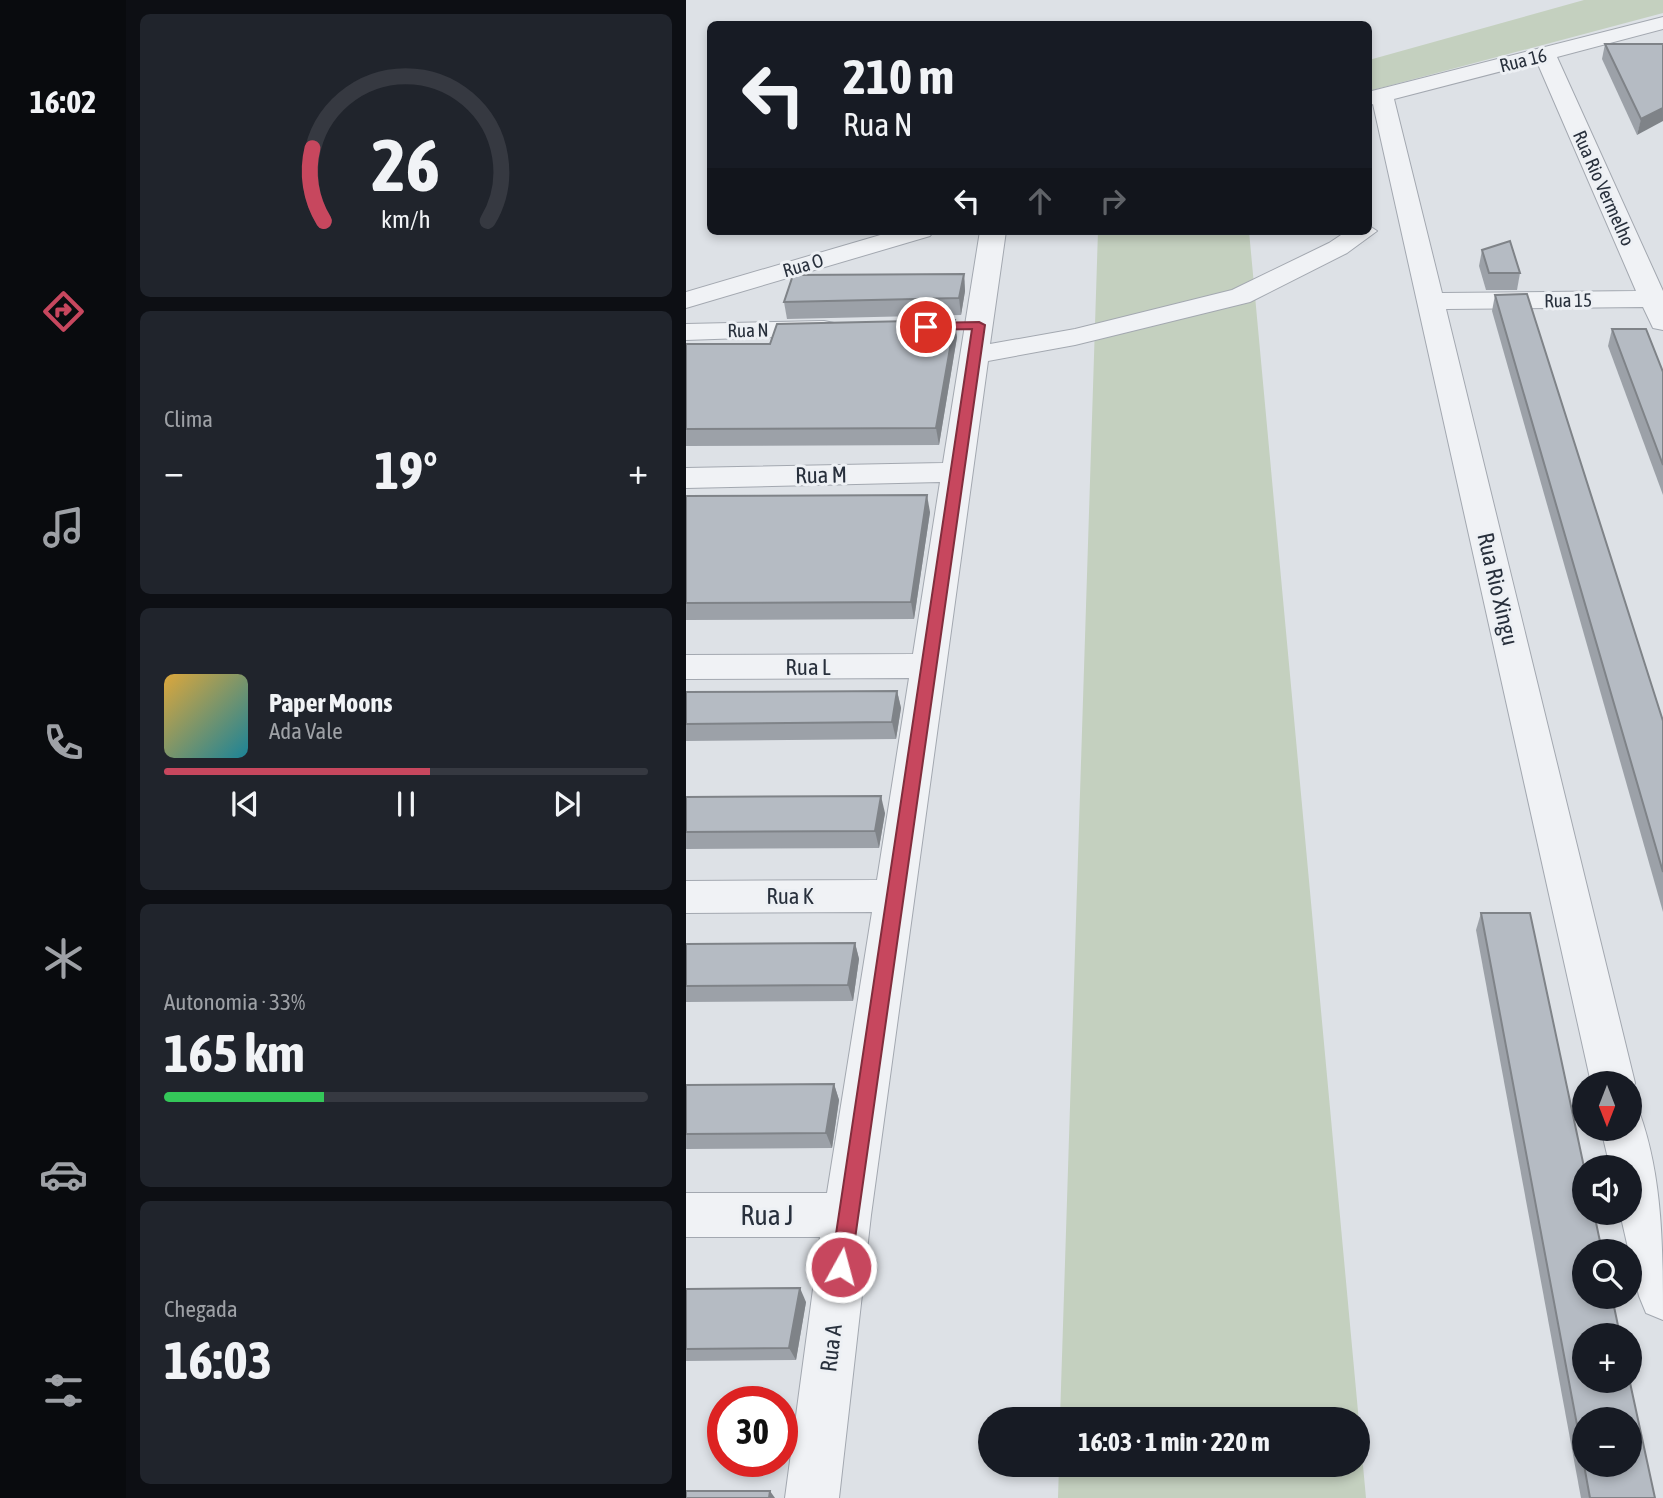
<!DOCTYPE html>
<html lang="pt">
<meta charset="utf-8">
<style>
:root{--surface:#171b24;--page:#20242c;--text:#f1f3f6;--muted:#9ea1a6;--line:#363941;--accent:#c7475e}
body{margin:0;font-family:"Asap Condensed",sans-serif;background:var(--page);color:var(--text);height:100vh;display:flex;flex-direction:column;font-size:26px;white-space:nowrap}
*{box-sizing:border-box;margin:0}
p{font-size:23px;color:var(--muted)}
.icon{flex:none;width:38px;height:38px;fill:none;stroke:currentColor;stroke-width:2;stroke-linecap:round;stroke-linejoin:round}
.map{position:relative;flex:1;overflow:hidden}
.side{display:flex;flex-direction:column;gap:14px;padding:14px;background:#0d0f14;width:560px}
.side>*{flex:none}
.guide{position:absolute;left:21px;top:21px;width:665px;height:214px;border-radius:10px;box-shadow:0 4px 10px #0003;background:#171b24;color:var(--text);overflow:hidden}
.needle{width:46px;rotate:180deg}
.buttons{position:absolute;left:886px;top:1071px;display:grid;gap:14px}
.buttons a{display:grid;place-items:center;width:70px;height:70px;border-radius:50%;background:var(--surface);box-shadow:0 4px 10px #0003;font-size:35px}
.speed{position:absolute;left:21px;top:1386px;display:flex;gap:14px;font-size:35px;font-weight:700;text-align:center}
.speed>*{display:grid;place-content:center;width:91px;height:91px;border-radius:50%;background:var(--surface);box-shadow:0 4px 10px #0003;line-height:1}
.speed .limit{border:10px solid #d22;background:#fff;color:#111}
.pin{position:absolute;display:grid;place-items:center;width:60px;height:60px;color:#fff;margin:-30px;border:4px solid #fff;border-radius:50%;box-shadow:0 2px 7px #0007}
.me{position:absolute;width:77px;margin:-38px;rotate:7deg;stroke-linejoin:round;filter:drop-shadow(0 0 5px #0008)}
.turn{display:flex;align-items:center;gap:24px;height:147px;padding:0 21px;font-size:32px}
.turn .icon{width:91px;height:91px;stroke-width:2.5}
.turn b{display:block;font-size:49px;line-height:60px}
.lanes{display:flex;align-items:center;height:66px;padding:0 21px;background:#0003;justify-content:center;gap:35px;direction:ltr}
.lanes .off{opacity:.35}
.big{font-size:52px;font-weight:700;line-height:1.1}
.side .card{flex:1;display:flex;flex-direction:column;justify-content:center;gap:10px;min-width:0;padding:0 24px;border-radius:10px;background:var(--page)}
.side .dial{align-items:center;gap:0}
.dial svg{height:182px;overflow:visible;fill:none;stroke:var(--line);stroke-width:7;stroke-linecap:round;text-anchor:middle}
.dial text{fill:var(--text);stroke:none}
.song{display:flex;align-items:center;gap:21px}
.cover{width:84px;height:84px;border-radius:10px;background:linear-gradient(135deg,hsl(40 70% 55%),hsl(190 70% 35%))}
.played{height:7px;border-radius:4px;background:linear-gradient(90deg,var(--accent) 55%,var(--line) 55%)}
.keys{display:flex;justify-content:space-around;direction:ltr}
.heat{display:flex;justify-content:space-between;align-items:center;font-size:38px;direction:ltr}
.charge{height:10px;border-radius:5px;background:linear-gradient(90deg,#34c759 33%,var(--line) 0)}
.trip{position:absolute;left:292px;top:1407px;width:392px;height:70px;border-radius:35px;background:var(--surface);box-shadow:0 4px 10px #0003;font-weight:700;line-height:70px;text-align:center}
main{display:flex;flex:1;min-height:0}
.tab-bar{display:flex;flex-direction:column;width:126px;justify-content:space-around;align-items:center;background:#090b0e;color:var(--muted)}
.tab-bar .icon{width:49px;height:49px}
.tab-bar .active{color:var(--accent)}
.tab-bar b{font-size:32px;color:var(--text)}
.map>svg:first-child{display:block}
</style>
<main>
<nav class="tab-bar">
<b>16:02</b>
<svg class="icon active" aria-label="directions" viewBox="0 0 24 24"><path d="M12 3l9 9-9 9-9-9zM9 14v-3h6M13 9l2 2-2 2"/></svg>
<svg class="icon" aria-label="music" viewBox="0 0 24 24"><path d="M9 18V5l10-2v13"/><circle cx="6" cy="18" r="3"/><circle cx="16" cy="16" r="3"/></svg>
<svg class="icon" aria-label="phone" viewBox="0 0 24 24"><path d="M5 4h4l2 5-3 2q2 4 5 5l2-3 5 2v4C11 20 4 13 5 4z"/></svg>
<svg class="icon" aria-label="climate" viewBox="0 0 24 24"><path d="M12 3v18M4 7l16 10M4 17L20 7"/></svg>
<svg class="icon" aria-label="car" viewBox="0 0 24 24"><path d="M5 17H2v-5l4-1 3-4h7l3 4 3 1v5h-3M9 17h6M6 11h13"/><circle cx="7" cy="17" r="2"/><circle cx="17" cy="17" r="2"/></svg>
<svg class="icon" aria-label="filters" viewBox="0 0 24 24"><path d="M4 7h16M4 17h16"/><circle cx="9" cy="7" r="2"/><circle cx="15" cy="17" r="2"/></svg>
</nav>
<section class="side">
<div class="card dial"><svg viewBox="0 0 100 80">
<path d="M14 69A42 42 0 1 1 86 69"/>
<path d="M14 69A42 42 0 0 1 9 37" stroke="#c7475e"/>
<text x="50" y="56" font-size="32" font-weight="700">26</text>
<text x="50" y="72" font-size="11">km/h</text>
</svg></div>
<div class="card"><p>Clima</p>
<div class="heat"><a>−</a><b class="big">19°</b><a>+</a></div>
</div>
<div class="card">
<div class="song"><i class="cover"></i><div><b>Paper Moons</b><p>Ada Vale</p></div></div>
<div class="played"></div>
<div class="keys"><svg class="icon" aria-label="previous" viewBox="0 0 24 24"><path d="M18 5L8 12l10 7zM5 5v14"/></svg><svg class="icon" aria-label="pause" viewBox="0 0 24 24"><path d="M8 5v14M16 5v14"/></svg><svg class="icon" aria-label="next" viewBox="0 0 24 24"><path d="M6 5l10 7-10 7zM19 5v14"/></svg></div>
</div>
<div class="card"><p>Autonomia · 33%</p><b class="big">165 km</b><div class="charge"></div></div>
<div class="card"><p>Chegada</p><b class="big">16:03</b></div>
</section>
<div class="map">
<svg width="977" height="1498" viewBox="0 0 977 1498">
<rect width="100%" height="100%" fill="#dde1e6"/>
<g fill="#c4d0bf">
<polygon points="898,0 977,0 977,13 683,91 683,60"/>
<polygon points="412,231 563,231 680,1498 372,1498 373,1465 672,1465 672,1419 374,1419"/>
</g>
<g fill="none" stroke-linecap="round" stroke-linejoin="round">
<defs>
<g id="minor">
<path d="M977,17V29L871,57L977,291V330L967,328L957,307L760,309L949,1083L943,1096V1083H905L687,104L682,106V92ZM851,62L950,291L756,293L708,99Z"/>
<polygon points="682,225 691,231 661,253 564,302 389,345 302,361 185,1215 153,1498 99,1498 134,1237 0,1237 0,1193 141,1193 186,912 0,913 0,881 191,880 223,678 0,679 0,655 227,654 254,482 0,488 0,468 257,463 294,231 320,231 304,344 389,329 546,290 643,243 661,231 682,231"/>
<polygon points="208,231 248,231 244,236 0,308 0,292"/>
<polygon points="138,321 148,323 152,329 148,335 0,340 0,324"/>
<path d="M943,1110L954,1114C977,1179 977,1251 977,1320L960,1313L953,1296L934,1213H943V1167H924L915,1129H943Z"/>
</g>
</defs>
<use href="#minor" stroke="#a3a8b0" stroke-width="2"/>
<use href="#minor" fill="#f0f2f5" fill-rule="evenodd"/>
</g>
<g fill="#9ca1a8">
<polygon points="919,44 977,44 951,135 916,59"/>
<polygon points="796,250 834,273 831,290 800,290 793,266"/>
<polygon points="278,274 279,291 275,315 101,319 98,302"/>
<polygon points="809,295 977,721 977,912 806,311"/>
<polygon points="926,329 977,372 977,495 922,346"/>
<polygon points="271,337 253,445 0,446 0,344 84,344"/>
<polygon points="0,496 244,512 228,619 0,620"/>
<polygon points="211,691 215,708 210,739 0,741 0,692"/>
<polygon points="0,797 199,813 193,848 0,849"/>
<polygon points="795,913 969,1498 895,1498 790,930"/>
<polygon points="169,943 173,959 167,1001 0,1002 0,944"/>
<polygon points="148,1084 153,1100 146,1148 0,1149 0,1085"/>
<polygon points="0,1289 120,1302 110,1360 0,1361"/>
</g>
<g fill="#7f8388">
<polygon points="977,108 977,121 951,135 955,119"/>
<polygon points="278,274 279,291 275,315 273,298"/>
<polygon points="269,320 271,337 253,445 250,428"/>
<polygon points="241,495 244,512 228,619 225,602"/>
<polygon points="211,691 215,708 210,739 206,722"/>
<polygon points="195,796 199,813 193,848 189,831"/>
<polygon points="169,943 173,959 167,1001 162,985"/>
<polygon points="148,1084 153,1100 146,1148 140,1133"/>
<polygon points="114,1288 120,1302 110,1360 103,1348"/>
<polygon points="84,1491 89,1498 83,1498"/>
</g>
<g fill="#b5bbc3" stroke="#7f8388" stroke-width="2">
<polygon points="919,44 977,44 977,108 955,119"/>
<polygon points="824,241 834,273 803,273 796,250"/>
<polygon points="278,274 273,298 98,302 107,275"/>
<polygon points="841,294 977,721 977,872 809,295"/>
<polygon points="269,320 250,428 0,429 0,344 84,344 91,324"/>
<polygon points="926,329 960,329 977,372 977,465"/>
<polygon points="241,495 225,602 0,603 0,496"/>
<polygon points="211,691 206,722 0,724 0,692"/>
<polygon points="195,796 189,831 0,832 0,797"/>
<polygon points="795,913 844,913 898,1167 898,1213 908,1213 916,1251 898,1251 898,1297 926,1297 934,1335 898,1335 898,1381 943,1381 943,1378 969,1498 904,1498 898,1465 943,1465 943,1419 898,1419 898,1462"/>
<polygon points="169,943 162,985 0,986 0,944"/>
<polygon points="148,1084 140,1133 0,1134 0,1085"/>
<polygon points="114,1288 103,1348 0,1349 0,1289"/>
<polygon points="0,1491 84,1491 83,1498 0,1498"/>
</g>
<polygon fill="#c7475e" stroke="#812e3d" stroke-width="2" points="293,322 299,325 165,1267 162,1274 155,1277 148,1274 145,1267 286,329 240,330 234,327 240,323"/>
<g text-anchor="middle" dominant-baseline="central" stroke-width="6" stroke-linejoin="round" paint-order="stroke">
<g font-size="19" fill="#28303c" stroke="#edf0f4">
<text transform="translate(837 60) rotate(-14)">Rua 16</text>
<text transform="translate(918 188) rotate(66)">Rua Rio Vermelho</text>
<text transform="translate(117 265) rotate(-16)">Rua O</text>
<text transform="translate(882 300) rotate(-1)">Rua 15</text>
<text transform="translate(62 330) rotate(-1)">Rua N</text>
</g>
<g font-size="23" fill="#28303c" stroke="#edf0f4">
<text transform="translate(135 475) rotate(-1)">Rua M</text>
<text transform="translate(812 589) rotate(77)">Rua Rio Xingu</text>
<text x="122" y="667">Rua L</text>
<text x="104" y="896">Rua K</text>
<text transform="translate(145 1348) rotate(-83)">Rua A</text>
</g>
<g font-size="28" fill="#28303c" stroke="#edf0f4">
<text x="81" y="1215">Rua J</text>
</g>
</g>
</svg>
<div class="buttons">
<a><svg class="needle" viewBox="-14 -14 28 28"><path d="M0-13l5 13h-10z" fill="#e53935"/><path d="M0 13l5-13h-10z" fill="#9ea1a6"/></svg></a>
<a><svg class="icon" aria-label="sound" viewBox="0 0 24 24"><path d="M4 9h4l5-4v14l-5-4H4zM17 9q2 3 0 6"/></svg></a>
<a><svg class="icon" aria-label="search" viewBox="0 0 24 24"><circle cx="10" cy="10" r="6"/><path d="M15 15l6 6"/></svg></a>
<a>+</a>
<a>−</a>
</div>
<div class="speed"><div class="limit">30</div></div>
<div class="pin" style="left:240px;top:327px;background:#d93025"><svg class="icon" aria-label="arrive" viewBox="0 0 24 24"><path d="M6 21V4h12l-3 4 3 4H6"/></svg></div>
<svg class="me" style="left:155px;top:1267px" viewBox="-20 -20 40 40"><circle r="17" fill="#c7475e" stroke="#fff" stroke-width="3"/><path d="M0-11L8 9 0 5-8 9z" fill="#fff"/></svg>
<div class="trip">16:03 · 1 min · 220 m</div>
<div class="guide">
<div class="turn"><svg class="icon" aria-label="left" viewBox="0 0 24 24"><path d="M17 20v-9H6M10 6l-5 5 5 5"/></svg><div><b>210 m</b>Rua N</div></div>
<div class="lanes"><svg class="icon" aria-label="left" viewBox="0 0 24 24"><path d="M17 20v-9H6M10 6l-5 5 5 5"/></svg><svg class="icon off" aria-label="ahead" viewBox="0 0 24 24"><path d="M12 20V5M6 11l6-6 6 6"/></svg><svg class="icon off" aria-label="right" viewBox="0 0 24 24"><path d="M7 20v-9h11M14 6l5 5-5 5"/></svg></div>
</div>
</div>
</main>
